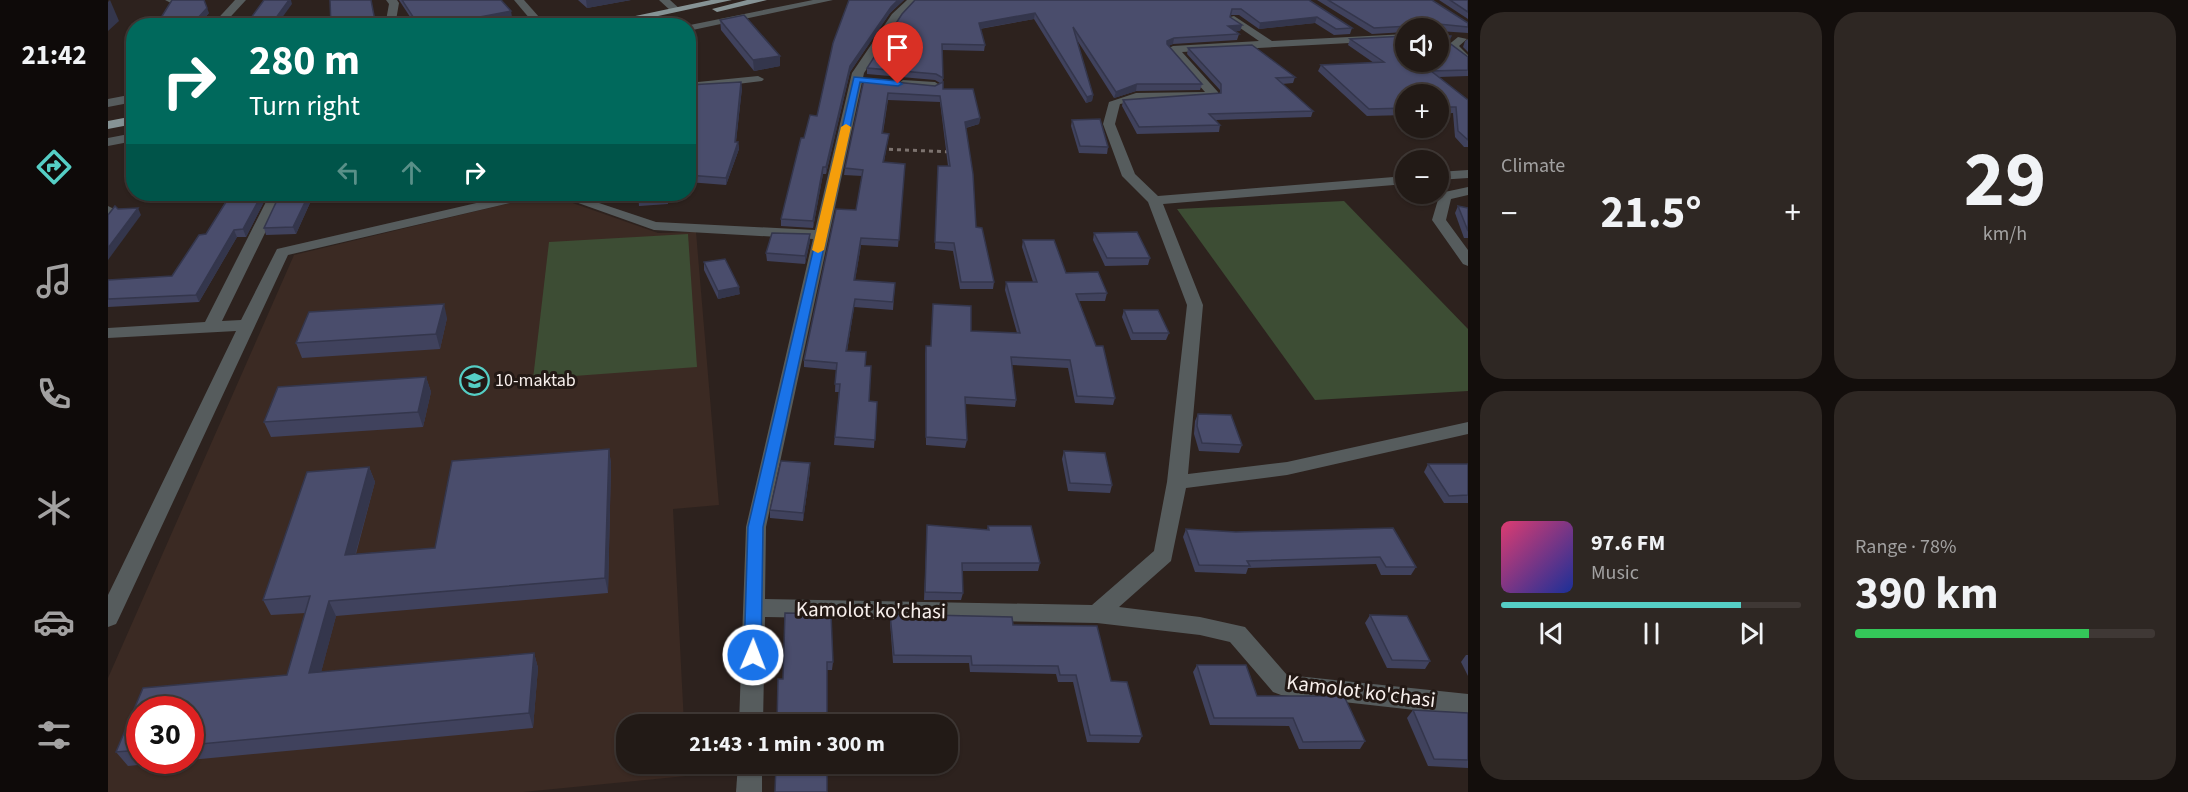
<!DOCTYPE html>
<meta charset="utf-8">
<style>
:root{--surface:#221a16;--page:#2e2723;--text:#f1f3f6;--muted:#a2a1a1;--line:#3f3835;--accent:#55cec5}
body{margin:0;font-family:"Source Sans 3",sans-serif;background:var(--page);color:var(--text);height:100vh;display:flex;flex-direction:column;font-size:22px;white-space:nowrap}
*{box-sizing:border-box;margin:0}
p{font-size:20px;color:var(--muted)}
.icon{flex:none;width:33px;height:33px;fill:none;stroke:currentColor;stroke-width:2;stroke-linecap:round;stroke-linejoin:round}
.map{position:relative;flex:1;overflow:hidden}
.sheet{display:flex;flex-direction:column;gap:12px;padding:12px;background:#130e0c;width:720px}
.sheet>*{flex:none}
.guide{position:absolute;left:18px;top:18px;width:570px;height:183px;border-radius:24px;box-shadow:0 2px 4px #0004,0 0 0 2px var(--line);background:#00695c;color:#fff;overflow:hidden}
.buttons{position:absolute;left:1287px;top:18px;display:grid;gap:12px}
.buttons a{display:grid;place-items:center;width:54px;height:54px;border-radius:50%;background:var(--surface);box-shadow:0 2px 4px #0004,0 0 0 2px var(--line);font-size:30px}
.speed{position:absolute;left:18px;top:696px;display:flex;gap:12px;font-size:30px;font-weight:700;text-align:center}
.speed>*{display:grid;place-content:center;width:78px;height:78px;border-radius:50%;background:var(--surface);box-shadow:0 2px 4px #0004,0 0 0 2px var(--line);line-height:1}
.speed .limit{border:9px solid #d22;background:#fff;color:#111}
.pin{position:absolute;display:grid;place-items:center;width:51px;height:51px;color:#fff;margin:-62px -26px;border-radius:50% 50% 50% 0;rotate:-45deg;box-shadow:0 0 6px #0007}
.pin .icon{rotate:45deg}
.me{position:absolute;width:66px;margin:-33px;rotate:1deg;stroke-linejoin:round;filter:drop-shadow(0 0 4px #0008)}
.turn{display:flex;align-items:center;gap:21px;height:126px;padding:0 24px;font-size:27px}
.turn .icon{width:78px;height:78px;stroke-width:2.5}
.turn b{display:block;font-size:42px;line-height:51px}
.lanes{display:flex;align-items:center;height:57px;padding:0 24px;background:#0003;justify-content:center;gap:30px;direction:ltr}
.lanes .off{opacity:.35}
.big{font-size:45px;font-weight:700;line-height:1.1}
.sheet .widget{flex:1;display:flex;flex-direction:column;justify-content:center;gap:9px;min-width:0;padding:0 21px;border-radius:24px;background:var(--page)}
.sheet .dial{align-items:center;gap:0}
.dial b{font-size:78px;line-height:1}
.song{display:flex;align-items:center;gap:18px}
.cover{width:72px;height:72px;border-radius:9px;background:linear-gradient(135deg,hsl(340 70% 55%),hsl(230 70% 35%))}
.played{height:6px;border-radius:3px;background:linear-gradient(90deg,var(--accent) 80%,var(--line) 80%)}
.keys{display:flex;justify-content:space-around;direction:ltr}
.heat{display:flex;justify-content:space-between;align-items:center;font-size:33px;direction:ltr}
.charge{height:9px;border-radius:4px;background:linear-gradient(90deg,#34c759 78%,var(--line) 0)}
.sheet .tiles{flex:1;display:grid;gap:12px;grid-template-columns:repeat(2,1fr)}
.trip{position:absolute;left:508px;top:714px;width:342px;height:60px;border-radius:24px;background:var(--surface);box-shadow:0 2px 4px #0004,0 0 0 2px var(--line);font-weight:700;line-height:60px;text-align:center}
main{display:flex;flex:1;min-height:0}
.menu{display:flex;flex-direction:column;width:108px;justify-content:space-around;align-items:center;background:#0e0a09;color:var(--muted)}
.menu .icon{width:42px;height:42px}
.menu .on{color:var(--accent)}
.menu b{font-size:27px;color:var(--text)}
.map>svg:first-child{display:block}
</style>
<main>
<nav class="menu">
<b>21:42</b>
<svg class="icon on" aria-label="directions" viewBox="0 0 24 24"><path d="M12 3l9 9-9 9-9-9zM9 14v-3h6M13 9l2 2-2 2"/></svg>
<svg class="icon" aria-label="music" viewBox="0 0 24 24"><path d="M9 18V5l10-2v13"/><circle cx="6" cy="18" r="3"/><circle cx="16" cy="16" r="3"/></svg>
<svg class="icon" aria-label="phone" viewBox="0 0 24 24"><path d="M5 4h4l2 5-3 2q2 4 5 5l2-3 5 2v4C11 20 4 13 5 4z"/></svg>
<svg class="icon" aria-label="climate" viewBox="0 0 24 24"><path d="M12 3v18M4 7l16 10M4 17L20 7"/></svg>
<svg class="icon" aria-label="car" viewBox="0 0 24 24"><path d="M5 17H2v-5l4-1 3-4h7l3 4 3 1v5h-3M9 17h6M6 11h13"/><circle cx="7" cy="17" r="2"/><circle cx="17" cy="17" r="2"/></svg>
<svg class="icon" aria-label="filters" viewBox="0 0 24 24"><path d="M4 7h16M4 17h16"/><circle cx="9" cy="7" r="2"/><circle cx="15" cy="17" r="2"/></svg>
</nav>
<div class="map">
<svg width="1360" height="792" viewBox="0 0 1360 792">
<rect width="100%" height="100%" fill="#2d221e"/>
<path fill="#3b2a23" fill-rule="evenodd" d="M439,194L550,233L588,232L611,505L565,509L576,724H519V764H578V776L415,792H0V678L186,255ZM32,710H82V760H32Z"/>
<g fill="#3d4d34">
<polygon points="1236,201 1360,329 1360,391 1207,400 1069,209"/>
<polygon points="580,234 589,367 425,379 441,242"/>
</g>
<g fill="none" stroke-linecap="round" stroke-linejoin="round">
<polyline stroke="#7d736f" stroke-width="3" stroke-dasharray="4 4" stroke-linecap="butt" points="773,149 844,152"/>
<g fill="#565c5d" fill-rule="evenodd">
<polygon points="57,0 68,0 63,3"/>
<polygon points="127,0 138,0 114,26 103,26"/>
<polygon points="278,0 289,0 291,3 287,26 277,26 281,4"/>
<polygon points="406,0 416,0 439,26 428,26"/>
<polygon points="551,0 562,0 573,10 564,12"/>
<polygon points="705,0 725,0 580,31 580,26 577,26"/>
<polygon points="799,0 810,0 792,18 756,73 658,527 657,599 984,605 1046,551 1059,482 1079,305 1040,202 1014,176 995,124 1001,102 1028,93 1097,92 1059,49 1065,46 1151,41 1122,21 1122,17 1126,16 1164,41 1298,34 1298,40 1074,52 1110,92 1110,98 1028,101 1012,104 1007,124 1027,174 1050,196 1298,176 1298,184 1055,204 1095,305 1080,474 1179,462 1360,422 1360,434 1179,475 1078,488 1063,561 1011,607 1092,617 1137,627 1179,675 1360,694 1360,716 1173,695 1165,692 1122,642 1092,635 989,623 657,617 655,724 631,724 638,527 705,239 546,230 445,194 464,194 548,222 707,230 744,73 784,14"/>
<polygon points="1350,37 1359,39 1351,46 1360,55 1360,65 1339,46"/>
<polygon points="650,76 656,79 654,81 580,90 580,83"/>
<polygon points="795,80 827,82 833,86 827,90 791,86 789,84"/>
<polygon points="26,94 26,102 0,107 0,99"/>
<polygon points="26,133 26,141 0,146 0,138"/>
<polygon points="1360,170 1360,178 1330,180 1330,172"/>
<polygon points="1360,187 1360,195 1343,199 1338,220 1360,250 1360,266 1355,264 1324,220 1332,193"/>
<polygon points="162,194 176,194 114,321 133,320 169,249 407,194 430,194 423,198 180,255 11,618 8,624 0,627 0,595 128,331 0,338 0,328 97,322"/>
<polygon points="0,206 8,210 5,215 0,216"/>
<polygon points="630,764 654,764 654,792 628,792"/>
</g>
<g fill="#869395" fill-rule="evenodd">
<polygon points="603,0 624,0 504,26 480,26"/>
<polygon points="639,0 659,0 609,12 604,9"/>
<polygon points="26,116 26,124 0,129 0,121"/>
</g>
</g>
<g fill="#40425d">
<polygon points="291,0 393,0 404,17 358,26 308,26"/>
<polygon points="470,0 523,0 479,8"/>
<polygon points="741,0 796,0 782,13 742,72 718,174 715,174 705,228 673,226 673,219 696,138 709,116"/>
<polygon points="807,0 1201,0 1244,28 1242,34 1226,35 1207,23 1151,29 1131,15 1123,15 1122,17 1134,25 1132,31 1127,31 1131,34 1129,40 1065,44 1060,46 1094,84 1092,90 1028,91 1006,98 969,40 985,95 984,101 978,103 926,19 872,29 877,45 876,51 834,50 835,89 872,118 871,124 858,128 868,227 886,282 885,289 852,289 845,251 827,249 830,166 840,166 832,102 780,100 775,133 781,134 776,162 797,164 790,247 753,245 747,280 787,283 785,310 746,307 739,351 757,366 761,401 769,402 766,448 726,445 731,392 727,392 728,370 696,367 696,360 748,210 754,176 736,175 737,168 756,79 827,86 832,83 827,80 759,74 759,68"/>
<polygon points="1209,0 1324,0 1360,23 1360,33 1331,31 1331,34 1360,57 1360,76 1331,77 1360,100 1360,147 1356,147 1347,137 1345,113 1330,114 1330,94 1298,94 1298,115 1259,116 1210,71 1213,65 1266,63 1240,45 1242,39 1298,62 1330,28 1298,28 1298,32 1264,34"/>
<polygon points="1331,0 1360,0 1360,19"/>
<polygon points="101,13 90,25 53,26 51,21"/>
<polygon points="612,20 672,56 672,66 646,71 613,30"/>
<polygon points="1360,39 1360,52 1355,47 1357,41"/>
<polygon points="1080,48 1187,77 1185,83 1174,84 1205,111 1203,117 1108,120 1112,125 1111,132 1029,134 1014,106 1015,100 1112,93 1112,90 1079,54"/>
<polygon points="580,85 634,88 628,142 630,142 631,149 618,185 580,182"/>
<polygon points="964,120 1000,147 999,154 971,153 963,126"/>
<polygon points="55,194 160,194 138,237 129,237 91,302 0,307 0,280 64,276 98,234 121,196 57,199"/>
<polygon points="206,194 188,234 158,235 156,228"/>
<polygon points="530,194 559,194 560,204 531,206"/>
<polygon points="1350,206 1360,208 1360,238 1356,238 1347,213"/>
<polygon points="986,233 1042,258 1040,265 997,266 985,240"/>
<polygon points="915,240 958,273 999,293 997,301 971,301 1007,398 1005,405 967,403 960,368 904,365 908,400 907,407 857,404 859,440 857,448 818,445 817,354 818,346 823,346 825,304 863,331 909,333 897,290 898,282 925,282 914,247"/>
<polygon points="702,241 697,264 659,261 658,253"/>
<polygon points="596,262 632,294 610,299 596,270"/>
<polygon points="1016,310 1061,333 1058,340 1023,340 1014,317"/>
<polygon points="339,318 332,349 194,358 188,343"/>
<polygon points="318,377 323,392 315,427 163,437 156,422"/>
<polygon points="1090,414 1134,445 1131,453 1091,451 1086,434 1087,421"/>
<polygon points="501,449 503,464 500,593 228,616 213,672 426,653 430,668 425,728 82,760 82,710 32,710 32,760 82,760 20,766 8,752 35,688 179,675 198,613 163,615 155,600 199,472 261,467 267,482 248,554 327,548 344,461"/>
<polygon points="956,451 1004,485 1002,493 960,491 954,459"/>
<polygon points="702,463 702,471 695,521 662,518 662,510"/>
<polygon points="1320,464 1360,464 1360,503 1336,503 1316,472"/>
<polygon points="819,525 879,530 880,526 932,563 930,571 854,571 855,593 853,600 816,600"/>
<polygon points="1285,528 1308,567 1303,575 1273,575 1268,564 1140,568 1138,574 1087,572 1075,537 1078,529 1128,532"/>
<polygon points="677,613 725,662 724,670 719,670 675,679"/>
<polygon points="782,614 905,625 1003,681 1034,736 1031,743 979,742 965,682 950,682 948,674 862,672 861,663 785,663 782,622"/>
<polygon points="1262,615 1322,661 1317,669 1279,668 1257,623"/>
<polygon points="1358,655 1360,655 1360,676 1353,662"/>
<polygon points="1089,665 1149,696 1257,741 1252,749 1191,749 1181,726 1102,725 1085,672"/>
<polygon points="1305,710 1360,713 1360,768 1320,766 1299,718"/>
</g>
<g fill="#34364c">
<polygon points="2,0 11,21 0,31 0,2"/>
<polygon points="96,0 101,13 90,25 88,20"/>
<polygon points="181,0 183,0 184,4 168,26 162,26"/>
<polygon points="478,0 523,0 479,8"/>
<polygon points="790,0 796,0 782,13 742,72 718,174 718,167 742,66 783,7"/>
<polygon points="403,11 404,17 358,26 324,26"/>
<polygon points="927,13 926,19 870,29 871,23"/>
<polygon points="1209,17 1207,23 1151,29 1152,23"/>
<polygon points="1134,25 1132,31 1119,32 1120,26"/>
<polygon points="1066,38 1065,44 1058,47 1059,41"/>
<polygon points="672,56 672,66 646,71 645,60"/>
<polygon points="633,82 634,88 627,149 627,142"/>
<polygon points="1029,84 1028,91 1006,98 1008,92"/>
<polygon points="985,95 984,101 978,103 979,97"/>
<polygon points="872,118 871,124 856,128 857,122"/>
<polygon points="630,142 631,149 618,185 618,178"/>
<polygon points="715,167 715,174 705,228 705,221"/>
<polygon points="154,194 160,194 138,237 135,229"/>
<polygon points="201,194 206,194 188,234 185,227"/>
<polygon points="30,208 33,215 0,260 0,248"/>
<polygon points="126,230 129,237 91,302 88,295"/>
<polygon points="702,234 702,241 697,264 697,256"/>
<polygon points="753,238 753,245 746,287 746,280"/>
<polygon points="631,287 632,294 610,299 610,291"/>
<polygon points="747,299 746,307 738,358 738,351"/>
<polygon points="336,304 339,318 332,349 328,334"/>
<polygon points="318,377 323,392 315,427 310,412"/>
<polygon points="501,449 503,464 500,593 497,578"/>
<polygon points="702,463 702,471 695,521 695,513"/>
<polygon points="261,467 267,482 243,570 237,555"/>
<polygon points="221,601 228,616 209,688 201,673"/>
<polygon points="426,653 430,668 425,728 421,713"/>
</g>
<g fill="#4a4d6c" stroke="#34364c" stroke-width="1.5">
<polygon points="64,0 96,0 99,8 88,20 51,21"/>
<polygon points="156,0 181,0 162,26 137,26"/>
<polygon points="222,0 263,0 268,26 223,26"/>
<polygon points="294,0 393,0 403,11 324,26 311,26"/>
<polygon points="741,0 790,0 783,7 742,66 718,167 715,167 705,221 673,219 693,138 696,138 702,115 709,116 725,43"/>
<polygon points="807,0 1201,0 1244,28 1228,29 1209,17 1152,23 1133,9 1124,9 1122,17 1134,25 1120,26 1131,34 1066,38 1059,41 1059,44 1094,84 1029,84 1008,92 965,27 985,95 979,97 927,13 871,23 877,45 834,44 835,78 828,74 759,68 794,14"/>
<polygon points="1220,0 1324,0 1360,23 1360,27 1331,24 1331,34 1343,36 1340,42 1360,57 1360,70 1323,71 1360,100 1360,140 1350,131 1348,107 1330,107 1330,94 1298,94 1298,108 1261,109 1213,65 1276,62 1242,39 1298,36 1298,62 1330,62 1330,28 1302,28 1302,26 1266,28"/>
<polygon points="1342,0 1360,0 1360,12"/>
<polygon points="636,15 672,56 645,60 612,20"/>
<polygon points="1144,45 1187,77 1168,78 1205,111 1101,114 1112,125 1031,127 1015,100 1113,93 1113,84 1080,48"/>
<polygon points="756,79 827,86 835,82 835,89 865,89 872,118 857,122 865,174 868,227 874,228 886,282 853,282 846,243 827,242 830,166 842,166 832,96 780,93 774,133 781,134 775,162 797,164 791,240 753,238 746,280 787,283 785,302 747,299 738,351 758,352 757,366 763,366 761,401 769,402 767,440 727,437 732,384 727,384 729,363 696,360 728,209 748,210 755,170 737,168"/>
<polygon points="633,82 627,142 630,142 618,178 580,175 580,85"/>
<polygon points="992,119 1000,147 972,146 964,120"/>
<polygon points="123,194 154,194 135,229 126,230 88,295 0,299 0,280 64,276 91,235 98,234"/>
<polygon points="172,194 201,194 185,227 156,228"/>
<polygon points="530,194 559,194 560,197 530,199"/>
<polygon points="7,206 10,209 30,208 0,248 0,215"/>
<polygon points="1350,206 1360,208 1360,231"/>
<polygon points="1029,232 1042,258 999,258 986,233"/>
<polygon points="664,233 702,234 697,256 658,253"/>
<polygon points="915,240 946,240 958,273 990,272 999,293 968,294 988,346 995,346 1007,398 969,396 962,360 903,357 908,400 857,397 859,440 818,437 818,346 823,346 825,304 863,306 863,331 912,333 898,282 929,282"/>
<polygon points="617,259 631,287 610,291 596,262"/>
<polygon points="336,304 328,334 188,343 201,312"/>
<polygon points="1016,310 1050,310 1061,333 1025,333"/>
<polygon points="318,377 310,412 156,422 170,387"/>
<polygon points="1090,414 1123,415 1134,445 1094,443 1089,426"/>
<polygon points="501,449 497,578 221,601 201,673 426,653 421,713 82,745 82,710 32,710 32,750 8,752 35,688 179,675 202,596 155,600 199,472 261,467 237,555 327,548 344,461"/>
<polygon points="956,451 997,453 1004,485 962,483"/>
<polygon points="673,461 702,463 695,513 662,510"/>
<polygon points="1320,464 1360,464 1360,495 1341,496"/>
<polygon points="819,525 881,530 880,526 923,526 932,563 854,563 855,593 817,592"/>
<polygon points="1285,528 1308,567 1278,567 1272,557 1139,561 1142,566 1091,565 1078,529 1128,532"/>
<polygon points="677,613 723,614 725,662 719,662 719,724 669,724 670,679 675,679"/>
<polygon points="782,614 904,617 905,625 989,626 1003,681 1019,682 1034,736 982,735 968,675 952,675 950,666 864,665 863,656 786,655"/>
<polygon points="1262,615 1299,616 1322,661 1284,660"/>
<polygon points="1089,665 1138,665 1149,696 1236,696 1257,741 1195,742 1185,718 1106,718"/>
<polygon points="1305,710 1360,713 1360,760 1326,759"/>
<polygon points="668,764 719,764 719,792 667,792"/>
</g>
<polygon fill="#1a73e8" stroke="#114b97" stroke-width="1.5" points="746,77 790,81 794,84 790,86 752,82 655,527 653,655 651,660 645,662 638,660 636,655 640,527"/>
<polygon fill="#f59e0b" points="738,124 743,127 716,250 710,253 704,250 733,127"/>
<defs>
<symbol id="school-ring" viewBox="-11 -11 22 22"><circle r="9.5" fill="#231915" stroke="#55cec5" stroke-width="1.5"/><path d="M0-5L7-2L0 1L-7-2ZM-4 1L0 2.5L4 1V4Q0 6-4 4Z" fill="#55cec5"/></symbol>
</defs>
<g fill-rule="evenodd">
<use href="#school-ring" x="350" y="364" width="33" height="33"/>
</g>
<g text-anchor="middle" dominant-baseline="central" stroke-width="6" stroke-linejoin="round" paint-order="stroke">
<g font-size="18" fill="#f7efec" stroke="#231915" text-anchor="start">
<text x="387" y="380">10-maktab</text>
</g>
<g font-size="21" fill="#f7efec" stroke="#231915">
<text transform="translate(763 610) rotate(1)">Kamolot ko'chasi</text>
<text transform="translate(1253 691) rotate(7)">Kamolot ko'chasi</text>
</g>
</g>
</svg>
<div class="buttons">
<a><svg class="icon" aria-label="sound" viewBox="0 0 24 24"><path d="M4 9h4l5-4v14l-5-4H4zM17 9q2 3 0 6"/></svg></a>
<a>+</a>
<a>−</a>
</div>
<div class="speed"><div class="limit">30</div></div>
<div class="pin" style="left:790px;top:84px;background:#d93025"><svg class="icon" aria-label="arrive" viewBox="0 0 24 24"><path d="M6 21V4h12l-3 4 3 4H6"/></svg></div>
<svg class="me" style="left:645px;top:655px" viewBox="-20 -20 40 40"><circle r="17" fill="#1a73e8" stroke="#fff" stroke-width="3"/><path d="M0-11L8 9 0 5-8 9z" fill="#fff"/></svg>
<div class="trip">21:43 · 1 min · 300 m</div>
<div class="guide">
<div class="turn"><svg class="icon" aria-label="right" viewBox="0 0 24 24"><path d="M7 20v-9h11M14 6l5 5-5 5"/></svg><div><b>280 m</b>Turn right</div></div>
<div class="lanes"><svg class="icon off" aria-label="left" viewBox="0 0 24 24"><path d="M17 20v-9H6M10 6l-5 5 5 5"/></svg><svg class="icon off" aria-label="ahead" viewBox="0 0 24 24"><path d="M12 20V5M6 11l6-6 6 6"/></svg><svg class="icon" aria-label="right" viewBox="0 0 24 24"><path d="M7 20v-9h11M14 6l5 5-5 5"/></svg></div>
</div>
</div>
<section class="sheet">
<div class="tiles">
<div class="widget"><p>Climate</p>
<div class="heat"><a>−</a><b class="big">21.5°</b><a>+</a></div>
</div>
<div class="widget dial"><b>29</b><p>km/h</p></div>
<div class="widget">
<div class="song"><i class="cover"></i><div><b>97.6 FM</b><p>Music</p></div></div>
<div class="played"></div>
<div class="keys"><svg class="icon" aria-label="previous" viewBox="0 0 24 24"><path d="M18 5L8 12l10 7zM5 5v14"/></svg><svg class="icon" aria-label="pause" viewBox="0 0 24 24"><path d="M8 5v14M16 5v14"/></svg><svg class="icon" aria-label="next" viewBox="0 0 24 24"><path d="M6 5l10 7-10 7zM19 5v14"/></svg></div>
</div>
<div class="widget"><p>Range · 78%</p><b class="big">390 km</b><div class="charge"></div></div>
</div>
</section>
</main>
